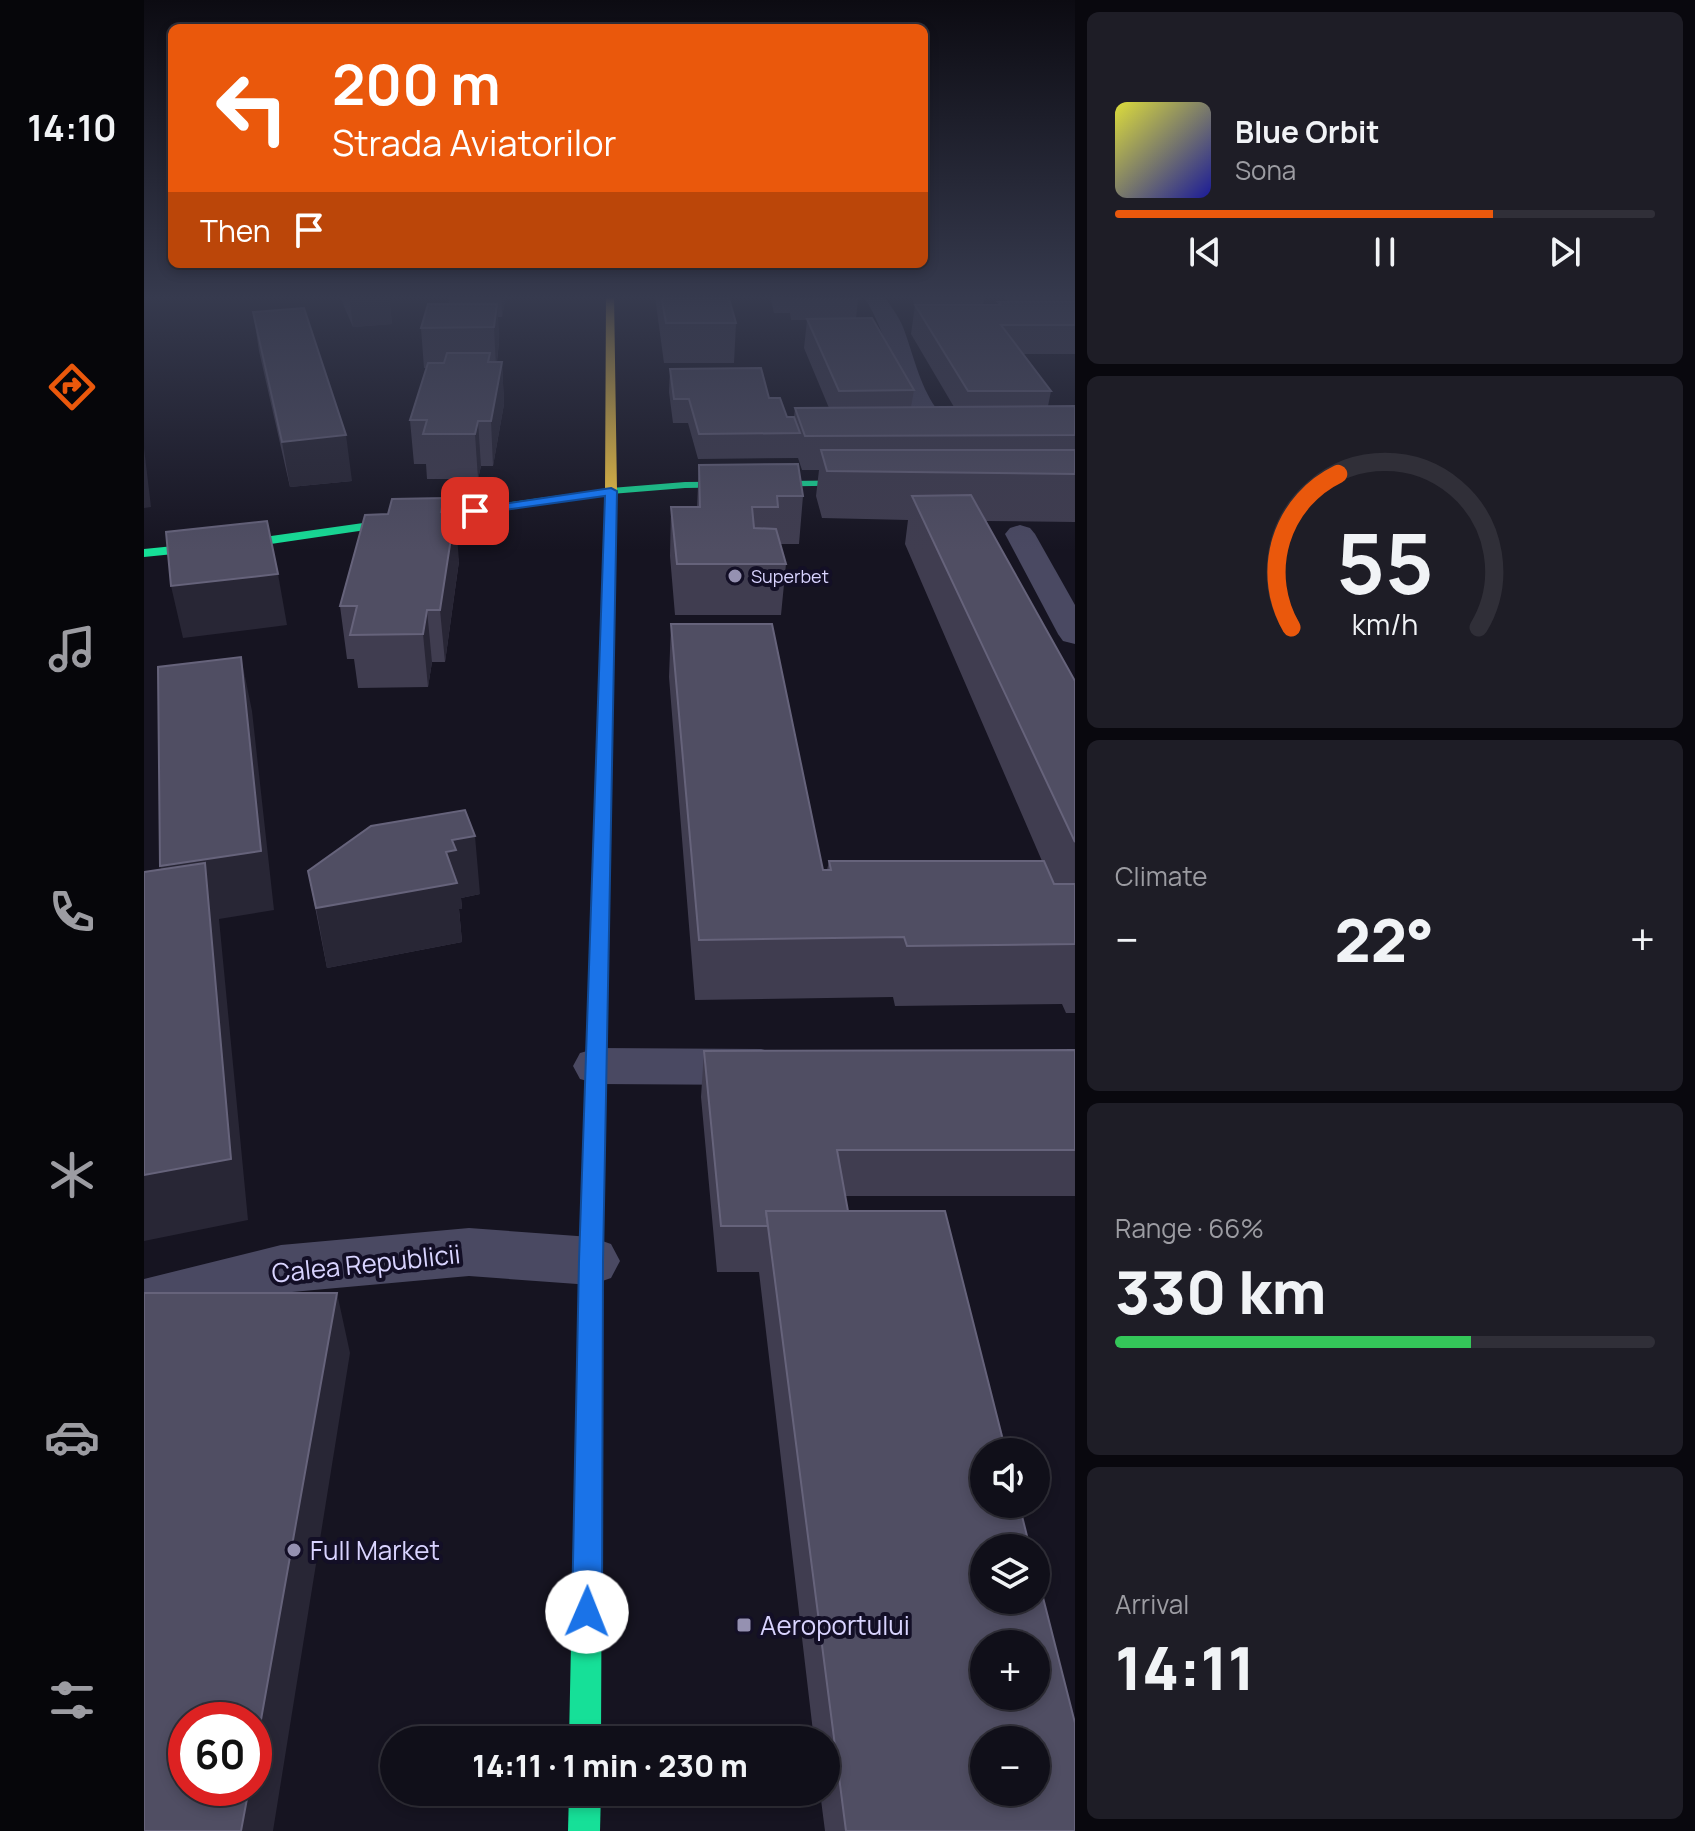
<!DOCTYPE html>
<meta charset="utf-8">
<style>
:root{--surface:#100f19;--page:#1e1d26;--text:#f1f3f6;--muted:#9c9ca2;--line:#302f38;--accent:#ea580c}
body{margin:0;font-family:Manrope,sans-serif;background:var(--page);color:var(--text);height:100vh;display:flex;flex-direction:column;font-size:30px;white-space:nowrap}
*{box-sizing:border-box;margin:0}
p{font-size:26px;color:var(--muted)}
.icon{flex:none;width:44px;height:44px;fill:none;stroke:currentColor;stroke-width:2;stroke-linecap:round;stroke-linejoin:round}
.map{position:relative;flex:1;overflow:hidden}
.drawer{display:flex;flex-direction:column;gap:12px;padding:12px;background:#09080e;width:620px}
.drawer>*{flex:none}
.banner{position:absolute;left:24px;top:24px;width:760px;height:244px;border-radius:12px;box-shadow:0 4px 12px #0003,0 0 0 2px var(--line);background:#ea580c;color:#fff;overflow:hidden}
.buttons{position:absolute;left:826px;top:1438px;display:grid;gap:16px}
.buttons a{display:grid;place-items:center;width:80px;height:80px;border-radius:50%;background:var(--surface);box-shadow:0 4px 12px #0003,0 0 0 2px var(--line);font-size:40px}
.speed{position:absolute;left:24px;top:1702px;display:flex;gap:16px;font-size:40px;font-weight:700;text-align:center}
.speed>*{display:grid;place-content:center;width:104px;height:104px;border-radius:50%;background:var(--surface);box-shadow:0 4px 12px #0003,0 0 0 2px var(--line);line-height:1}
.speed .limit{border:12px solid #d22;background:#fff;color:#111}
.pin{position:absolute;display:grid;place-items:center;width:68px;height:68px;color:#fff;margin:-34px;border-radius:16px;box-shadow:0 4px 12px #0006}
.me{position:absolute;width:88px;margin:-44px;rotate:1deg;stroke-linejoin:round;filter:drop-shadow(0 0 6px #0008)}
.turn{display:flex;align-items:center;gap:28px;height:168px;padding:0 32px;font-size:36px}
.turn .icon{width:104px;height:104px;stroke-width:2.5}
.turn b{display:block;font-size:56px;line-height:68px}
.then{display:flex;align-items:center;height:76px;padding:0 32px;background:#0003;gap:16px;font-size:30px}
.big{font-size:60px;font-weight:800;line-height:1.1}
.drawer .tile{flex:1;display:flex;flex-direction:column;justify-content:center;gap:12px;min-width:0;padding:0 28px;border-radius:12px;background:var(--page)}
.drawer .dial{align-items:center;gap:0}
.dial svg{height:208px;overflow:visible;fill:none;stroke:var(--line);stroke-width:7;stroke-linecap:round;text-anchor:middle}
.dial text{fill:var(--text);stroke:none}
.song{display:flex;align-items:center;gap:24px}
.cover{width:96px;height:96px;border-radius:12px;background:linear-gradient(135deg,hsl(60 70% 55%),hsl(240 70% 35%))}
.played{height:8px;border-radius:4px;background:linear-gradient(90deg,var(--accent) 70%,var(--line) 70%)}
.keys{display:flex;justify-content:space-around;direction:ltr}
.heat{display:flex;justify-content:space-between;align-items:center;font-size:44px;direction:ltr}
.charge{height:12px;border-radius:6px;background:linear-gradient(90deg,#34c759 66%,var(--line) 0)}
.trip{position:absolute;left:236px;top:1726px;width:460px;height:80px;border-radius:40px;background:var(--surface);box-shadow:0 4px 12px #0003,0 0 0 2px var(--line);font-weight:800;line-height:80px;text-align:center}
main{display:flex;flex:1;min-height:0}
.tab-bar{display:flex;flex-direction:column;width:144px;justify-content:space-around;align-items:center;background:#06060a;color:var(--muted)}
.tab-bar .icon{width:56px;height:56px}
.tab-bar .selected{color:var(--accent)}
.tab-bar b{font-size:36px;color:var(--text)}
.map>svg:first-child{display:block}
</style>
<main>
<nav class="tab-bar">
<b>14:10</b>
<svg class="icon selected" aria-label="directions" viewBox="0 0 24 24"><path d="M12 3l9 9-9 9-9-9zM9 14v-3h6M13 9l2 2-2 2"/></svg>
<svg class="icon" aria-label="music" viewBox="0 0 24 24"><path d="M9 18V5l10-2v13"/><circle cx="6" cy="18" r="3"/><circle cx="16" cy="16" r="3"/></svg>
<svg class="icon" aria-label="phone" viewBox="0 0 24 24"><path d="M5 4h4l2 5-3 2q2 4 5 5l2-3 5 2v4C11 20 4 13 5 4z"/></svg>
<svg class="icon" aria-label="climate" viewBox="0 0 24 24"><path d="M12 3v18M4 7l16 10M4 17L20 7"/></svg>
<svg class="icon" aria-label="car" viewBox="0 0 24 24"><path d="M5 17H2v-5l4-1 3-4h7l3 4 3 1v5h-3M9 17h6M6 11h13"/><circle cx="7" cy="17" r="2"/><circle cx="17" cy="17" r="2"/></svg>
<svg class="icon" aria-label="filters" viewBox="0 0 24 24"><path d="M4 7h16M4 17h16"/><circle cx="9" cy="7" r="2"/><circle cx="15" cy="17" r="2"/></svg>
</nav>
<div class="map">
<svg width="931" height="1831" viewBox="0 0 931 1831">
<rect width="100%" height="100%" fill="#161421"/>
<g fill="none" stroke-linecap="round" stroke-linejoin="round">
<g fill="#4a4962" fill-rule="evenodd">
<path d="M719,295H739C746,305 754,315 759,327C769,353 775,384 792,408C811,436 900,427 931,425V441C892,442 810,450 779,423C772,417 766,406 762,397C746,361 741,330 719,295Z"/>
<polygon points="876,525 886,528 891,534 931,605 931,644 919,641 914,634 861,534 866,528"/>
<polygon points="454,1048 617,1049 635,1054 642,1067 635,1080 617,1085 454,1084 436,1079 429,1066 436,1053"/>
<polygon points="325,1228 447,1237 467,1244 476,1261 467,1278 447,1285 325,1276 137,1293 0,1331 0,1279 137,1245"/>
</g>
<g fill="#16e098" fill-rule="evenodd">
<polygon points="733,480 737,481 737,485 541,488 467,494 120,545 0,557 0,549 120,537 467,488 541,482"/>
<polygon points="462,673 469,677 459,1261 457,1740 425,1740 435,1261 455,677"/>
<polygon points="425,1792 457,1792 456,1831 424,1831"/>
</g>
<polygon fill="#ffcf43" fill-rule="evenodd" points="462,295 470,295 473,491 469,677 462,681 455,677 461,491"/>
</g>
<g fill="#403d50">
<polygon points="195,295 245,295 248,324 209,327"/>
<polygon points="304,295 362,295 358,317 354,317 355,342 353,362 358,362 360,404 349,466 337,466 334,479 283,479 282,464 270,464 266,420 282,368 280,368 277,328 305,304"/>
<polygon points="512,295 584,295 592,323 590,363 520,363 512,304"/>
<polygon points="626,295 713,295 714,299 712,318 770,390 767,407 810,407 767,334 771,305 766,295 841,295 839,305 854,305 854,302 931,302 931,354 880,354 907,391 904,406 931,406 931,522 841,521 931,681 931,1013 922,1013 918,1004 751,1006 749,997 551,1000 525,677 527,624 679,870 683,870 685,861 898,861 761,544 764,520 678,518 672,496 675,470 658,470 654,458 554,459 544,423 529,423 525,392 526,369 625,398 643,417 650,417 651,408 685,408 660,348 663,320 647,320 646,313 630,313"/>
<polygon points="858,295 931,295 931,301 863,301"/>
<polygon points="109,312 208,481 146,487 115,351"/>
<polygon points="555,465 659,496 655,544 636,544 642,564 637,615 531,615 526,556 527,507 553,507"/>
<polygon points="300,498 301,512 315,561 301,662 288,662 284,687 214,688 210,659 203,659 196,606 244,514"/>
<polygon points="164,871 336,894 317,898 318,909 315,909 318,942 183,968"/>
<polygon points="931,1050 931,1196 701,1196 704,1211 931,1831 681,1831 676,1792 682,1792 682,1740 670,1740 615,1272 573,1272 557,1097 560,1051"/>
</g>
<g fill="#282635">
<polygon points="205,295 245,295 248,324 209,327"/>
<polygon points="357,295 362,295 358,317"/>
<polygon points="353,304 355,342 352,367 350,327"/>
<polygon points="358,362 360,404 349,466 347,421"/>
<polygon points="334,421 337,466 334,479 331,434"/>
<polygon points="202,435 208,481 146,487 138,442"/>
<polygon points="0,448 7,507 0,508"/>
<polygon points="311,512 315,561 301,662 296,610"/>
<polygon points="134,574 143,625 39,638 27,586"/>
<polygon points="283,610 288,662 284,687 279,634"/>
<polygon points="97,657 108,711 130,910 75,919 104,1220 0,1241 0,1175 32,926 16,866"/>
<polygon points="331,836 336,894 317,898 318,909 315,909 318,942 183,968 172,908 302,852 308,840"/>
<polygon points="193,1293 206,1353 129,1831 97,1831 105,1788 110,1788 110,1759"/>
</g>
<g fill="#504e63" stroke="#66637b" stroke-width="2" fill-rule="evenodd">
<polygon points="517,295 584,295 592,323 522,323"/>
<polygon points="648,295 713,295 714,299 649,299"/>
<polygon points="854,302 931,302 931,325 857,325 907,391 824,391 771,305 857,305"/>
<polygon points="284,304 353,304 350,327 277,328"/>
<polygon points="160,308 202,435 138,442 109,312"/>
<polygon points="728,318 770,390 695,391 663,319"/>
<polygon points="303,353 346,353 344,362 358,362 347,421 334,421 331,434 279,434 283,420 266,420 284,363 300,363"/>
<polygon points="617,368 625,398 636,398 643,417 650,417 656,433 555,434 545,399 530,399 526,369"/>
<polygon points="931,406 931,435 661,436 651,408"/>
<polygon points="677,450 931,450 931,474 683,471"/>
<polygon points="654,464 659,496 633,496 634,507 608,507 610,528 632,529 642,564 533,564 527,507 556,507 555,465"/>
<polygon points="827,495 931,681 931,842 768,496"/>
<polygon points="300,498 297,512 311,512 296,610 283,610 279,634 206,635 213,606 196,606 221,515 244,514 248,499"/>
<polygon points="123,521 134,574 27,586 22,532"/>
<polygon points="527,624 628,624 679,870 687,870 685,861 900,861 910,884 931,884 931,944 763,946 760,937 555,940"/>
<polygon points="97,657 117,851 16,866 14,667"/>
<polygon points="321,810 331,836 308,840 312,850 302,852 313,883 172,908 164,871 227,826"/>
<polygon points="61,863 87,1159 0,1175 0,872"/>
<polygon points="931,1050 931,1150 693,1150 704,1211 622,1211 624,1226 577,1226 560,1051"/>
<path d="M622,1211H801L862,1452H840V1504H875L886,1548H840V1600H892V1570L931,1723V1831H702ZM840,1644H892V1696H840ZM840,1740H892V1792H840Z"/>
<polygon points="0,1293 193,1293 110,1759 110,1720 42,1720 42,1788 105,1788 97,1831 0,1831"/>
</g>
<linearGradient id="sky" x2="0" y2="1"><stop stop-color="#0c0b12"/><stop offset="0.54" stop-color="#363a4e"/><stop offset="1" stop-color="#363a4e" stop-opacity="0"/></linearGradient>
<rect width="931" height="551" fill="url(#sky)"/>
<polygon fill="#1a73e8" stroke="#114b97" stroke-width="2" points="467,488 473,491 459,1261 458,1612 453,1623 443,1627 432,1623 428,1612 435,1261 461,496 331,514 325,511 331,508"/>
<g fill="#9591b1" stroke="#130f26" stroke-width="3">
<circle cx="591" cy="576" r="8"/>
<circle cx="150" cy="1550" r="8"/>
<rect x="592" y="1617" width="16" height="16" rx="4"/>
</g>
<g text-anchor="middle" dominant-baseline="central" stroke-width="8" stroke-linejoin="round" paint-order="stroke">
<g font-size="18" fill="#d9d4ff" stroke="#130f26" text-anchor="start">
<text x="607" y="576">Superbet</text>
</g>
<g font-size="26" fill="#d9d4ff" stroke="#130f26">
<text transform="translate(222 1263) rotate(-6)">Calea Republicii</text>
</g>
<g font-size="26" fill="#d9d4ff" stroke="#130f26" text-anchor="start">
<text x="166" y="1550">Full Market</text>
<text x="616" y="1625">Aeroportului</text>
</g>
</g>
</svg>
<div class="buttons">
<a><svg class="icon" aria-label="sound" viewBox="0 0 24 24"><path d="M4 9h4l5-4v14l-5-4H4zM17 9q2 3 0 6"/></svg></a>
<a><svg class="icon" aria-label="layers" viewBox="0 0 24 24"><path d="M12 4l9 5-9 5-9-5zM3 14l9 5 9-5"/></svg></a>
<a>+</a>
<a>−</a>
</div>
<div class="speed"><div class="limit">60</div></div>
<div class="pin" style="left:331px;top:511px;background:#d93025"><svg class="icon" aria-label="arrive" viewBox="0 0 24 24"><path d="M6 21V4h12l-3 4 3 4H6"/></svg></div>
<svg class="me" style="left:443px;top:1612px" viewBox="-20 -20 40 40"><circle r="19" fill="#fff"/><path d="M0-13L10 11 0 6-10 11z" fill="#1a73e8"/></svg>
<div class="trip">14:11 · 1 min · 230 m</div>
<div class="banner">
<div class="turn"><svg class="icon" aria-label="left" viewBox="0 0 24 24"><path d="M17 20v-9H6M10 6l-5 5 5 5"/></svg><div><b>200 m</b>Strada Aviatorilor</div></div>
<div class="then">Then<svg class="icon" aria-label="arrive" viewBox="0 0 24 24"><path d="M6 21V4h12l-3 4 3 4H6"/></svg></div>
</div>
</div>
<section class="drawer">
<div class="tile">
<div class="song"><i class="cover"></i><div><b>Blue Orbit</b><p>Sona</p></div></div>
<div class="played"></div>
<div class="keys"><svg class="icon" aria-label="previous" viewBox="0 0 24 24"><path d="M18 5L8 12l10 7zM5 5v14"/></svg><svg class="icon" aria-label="pause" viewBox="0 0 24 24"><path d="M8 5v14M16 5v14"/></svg><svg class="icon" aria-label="next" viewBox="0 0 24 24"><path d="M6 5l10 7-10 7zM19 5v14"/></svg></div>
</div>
<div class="tile dial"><svg viewBox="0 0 100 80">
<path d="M14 69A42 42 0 1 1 86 69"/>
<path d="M14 69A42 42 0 0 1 32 10" stroke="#ea580c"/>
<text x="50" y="56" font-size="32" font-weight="700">55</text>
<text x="50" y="72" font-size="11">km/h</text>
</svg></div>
<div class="tile"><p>Climate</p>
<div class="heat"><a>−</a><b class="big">22°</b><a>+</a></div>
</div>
<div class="tile"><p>Range · 66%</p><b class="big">330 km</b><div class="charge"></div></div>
<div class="tile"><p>Arrival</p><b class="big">14:11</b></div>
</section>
</main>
